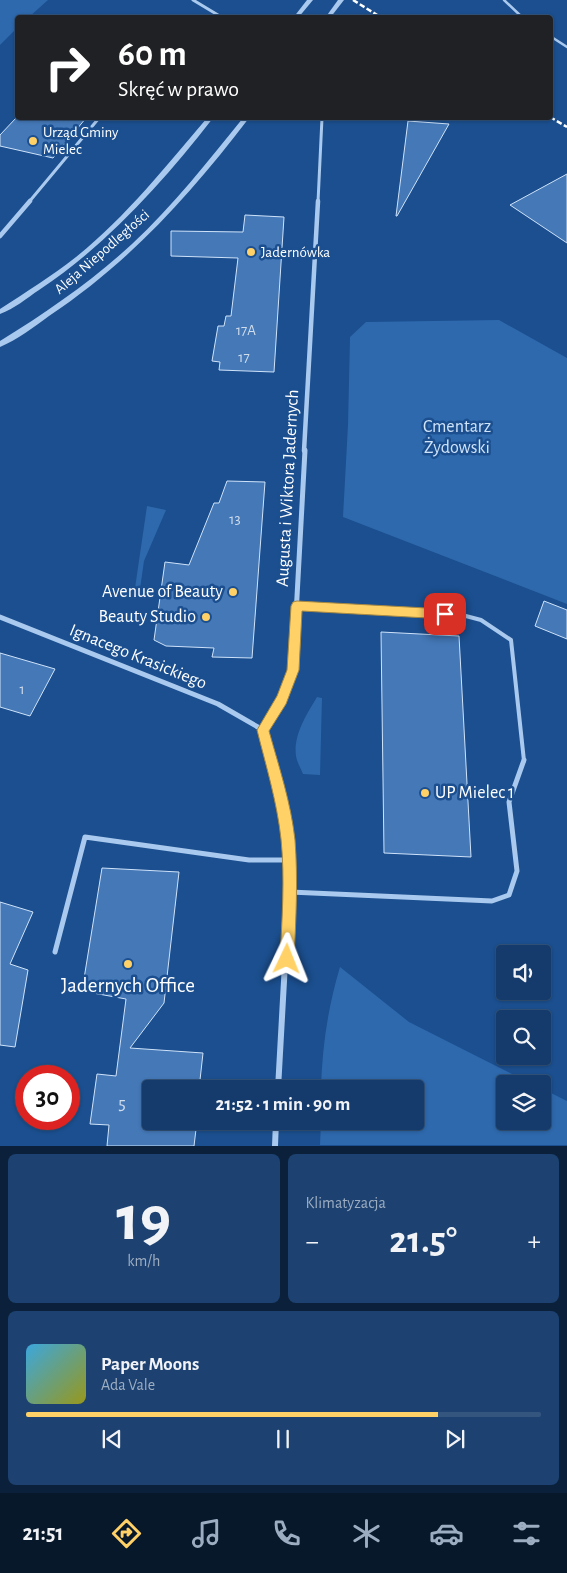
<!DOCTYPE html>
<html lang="pl">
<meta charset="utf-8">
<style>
:root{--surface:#143b6b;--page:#1d4271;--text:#f1f3f6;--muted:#9dadc1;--line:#33557e;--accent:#ffd166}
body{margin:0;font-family:"Alegreya Sans",sans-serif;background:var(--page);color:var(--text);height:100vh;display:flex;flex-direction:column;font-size:19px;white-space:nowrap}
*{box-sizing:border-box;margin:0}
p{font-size:16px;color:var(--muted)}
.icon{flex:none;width:28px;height:28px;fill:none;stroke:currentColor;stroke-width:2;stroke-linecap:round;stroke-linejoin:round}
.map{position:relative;height:1146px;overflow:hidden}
.side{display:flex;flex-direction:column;gap:8px;padding:8px;background:#0b203b;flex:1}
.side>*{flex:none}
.guide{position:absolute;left:15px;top:15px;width:538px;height:105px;border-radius:5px;box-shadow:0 1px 4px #0004,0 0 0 1px var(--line);background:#202124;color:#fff;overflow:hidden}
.buttons{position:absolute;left:496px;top:945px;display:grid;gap:10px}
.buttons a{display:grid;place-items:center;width:55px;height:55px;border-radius:5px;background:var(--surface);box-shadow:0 1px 4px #0004,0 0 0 1px var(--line);font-size:25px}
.speed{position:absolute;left:15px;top:1065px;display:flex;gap:10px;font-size:25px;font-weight:700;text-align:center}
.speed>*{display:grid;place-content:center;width:65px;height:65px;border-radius:50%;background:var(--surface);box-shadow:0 1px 4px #0004,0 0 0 1px var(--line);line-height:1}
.speed .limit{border:8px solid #d22;background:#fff;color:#111}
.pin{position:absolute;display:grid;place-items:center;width:42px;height:42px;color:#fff;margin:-21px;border-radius:10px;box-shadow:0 2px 8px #0006}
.me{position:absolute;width:55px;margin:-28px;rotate:2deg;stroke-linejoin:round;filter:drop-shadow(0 0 4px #0008)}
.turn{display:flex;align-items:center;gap:18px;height:105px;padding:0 20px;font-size:22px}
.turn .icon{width:65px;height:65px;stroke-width:2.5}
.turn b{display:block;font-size:35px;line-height:42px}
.big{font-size:38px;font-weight:700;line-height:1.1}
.side .tile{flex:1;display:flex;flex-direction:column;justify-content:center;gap:8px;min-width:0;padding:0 18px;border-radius:8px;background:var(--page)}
.side .dial{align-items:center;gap:0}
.dial b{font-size:65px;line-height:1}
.song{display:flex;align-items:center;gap:15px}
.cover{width:60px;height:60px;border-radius:8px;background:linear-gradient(135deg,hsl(200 70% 55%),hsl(60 70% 35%))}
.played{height:5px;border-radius:2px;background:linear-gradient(90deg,var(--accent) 80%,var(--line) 80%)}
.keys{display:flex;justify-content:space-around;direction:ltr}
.heat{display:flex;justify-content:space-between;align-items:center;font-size:28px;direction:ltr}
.side .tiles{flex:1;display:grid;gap:8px;grid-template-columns:1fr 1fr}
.tile:last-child{grid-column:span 2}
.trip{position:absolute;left:142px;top:1080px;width:282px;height:50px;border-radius:5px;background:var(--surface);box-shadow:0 1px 4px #0004,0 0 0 1px var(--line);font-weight:700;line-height:50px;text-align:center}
.menu{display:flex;height:80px;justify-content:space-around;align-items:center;background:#08182b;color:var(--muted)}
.menu .icon{width:35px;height:35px}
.menu .on{color:var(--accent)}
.menu b{font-size:22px;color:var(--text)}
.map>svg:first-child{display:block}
</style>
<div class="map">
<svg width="567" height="1146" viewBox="0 0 567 1146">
<rect width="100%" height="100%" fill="#1b4f8f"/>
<g fill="#2e69ad">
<polygon points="0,0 48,0 29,17 18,18 17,28 0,45"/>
<polygon points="499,320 567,358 567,604 343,517 348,425 350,337 366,322"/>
<polygon points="147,506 166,510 144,561 139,596 134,595"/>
<path d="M317,697L322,698L320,775L303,774C301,769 297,762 296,756C293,735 307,714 317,697Z"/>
<path d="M340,967L409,1022L532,1084H505V1121H542L543,1089L567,1101V1145H320L321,1121H416V1089H321C322,1047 328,1007 340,967Z"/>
</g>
<g fill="#4478b7" stroke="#cfe3fa">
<polygon points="16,118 86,118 53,158 0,146 0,135"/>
<polygon points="408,121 449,124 397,216 396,216"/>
<polygon points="567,174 567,243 510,205"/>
<polygon points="245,215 284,217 274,372 219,370 220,362 212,361 218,326 224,326 226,316 231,316 238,258 171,256 171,231 243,232"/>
<polygon points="227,481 265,482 252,658 212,657 214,648 166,646 154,640 165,562 189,565 214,503 219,503"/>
<polygon points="544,601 567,610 567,639 535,626"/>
<polygon points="381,632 459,636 471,857 384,853"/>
<polygon points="0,653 55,669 30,716 0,707"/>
<polygon points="102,868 179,872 164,1003 130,1048 203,1053 199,1089 151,1089 151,1121 197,1121 194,1146 107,1146 109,1125 90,1124 97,1074 116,1076 126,999 82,991"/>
<polygon points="0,902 33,912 10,964 28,970 15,1047 0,1045"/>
</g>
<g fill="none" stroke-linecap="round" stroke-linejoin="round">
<g stroke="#a9c9ee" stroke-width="2.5">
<polyline points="504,0 523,18"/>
<polyline points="550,36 567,47"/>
</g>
<polyline stroke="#a9c9ee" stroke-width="4" points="297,606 462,615 481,620 511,640 524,761"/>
<g stroke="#a9c9ee" stroke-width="5">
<polyline points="290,892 492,901 509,895 517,871 509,802 524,760"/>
<polyline points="55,952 85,837 249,860 289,860"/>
</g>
<g stroke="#a9c9ee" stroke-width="3">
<polyline points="193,0 223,18"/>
<polyline points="29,202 99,118"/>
<polyline points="318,202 322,118"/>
</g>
<g stroke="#a9c9ee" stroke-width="4.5">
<polyline points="0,236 30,201"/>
<polyline points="304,451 318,201"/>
</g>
<g stroke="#a9c9ee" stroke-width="5">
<polyline points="0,617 218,704 263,730"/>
<polyline points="271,761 263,730 282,699 293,670 305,450"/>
</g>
<g stroke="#a9c9ee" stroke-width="6">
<polyline points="271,760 286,824 290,873 278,1089"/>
<polyline points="275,1146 276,1121"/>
</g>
<g fill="#a9c9ee" fill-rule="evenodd">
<polygon points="307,0 313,0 298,18 293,18"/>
<polygon points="338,0 344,0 330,18 325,18"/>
<path d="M207,118H213C163,182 107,245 39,290C27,298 14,309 0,314V309C26,292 52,276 76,257C126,217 166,166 207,118Z"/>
<path d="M243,118H249C190,195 130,262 49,316C34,327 17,340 0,347V341C47,312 92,281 132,244C173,206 208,161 243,118Z"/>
</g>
<g stroke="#fff" stroke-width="2.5" stroke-dasharray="5.5 2.5" stroke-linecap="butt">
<polyline points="353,0 382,18"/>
<polyline points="550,117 567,127"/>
</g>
</g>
<path fill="#ffd166" stroke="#a68842" d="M297,601L445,609L449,611L451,614L449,618L445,619L302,611L299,670L286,704L269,731C279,767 291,803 295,840C298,879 296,919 294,959L292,964L287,966L282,964L280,959C282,919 285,879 281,839C277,802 266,766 257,730L277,696L287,670L291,606L293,602Z"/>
<g fill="#ffd166" stroke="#1b4f8f" stroke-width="2">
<circle cx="33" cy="141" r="5"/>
<circle cx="251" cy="252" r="5"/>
<circle cx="233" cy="592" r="5"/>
<circle cx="206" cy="617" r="5"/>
<circle cx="425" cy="793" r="5"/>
<circle cx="128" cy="964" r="5"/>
</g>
<g text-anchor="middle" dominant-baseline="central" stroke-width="5" stroke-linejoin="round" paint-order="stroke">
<g font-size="15" fill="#fff" stroke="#1b4f8f" text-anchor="start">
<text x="43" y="132">Urząd Gminy<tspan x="43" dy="17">Mielec</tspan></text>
<text x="261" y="252">Jadernówka</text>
</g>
<g font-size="15" fill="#fff" stroke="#1b4f8f">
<text transform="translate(102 252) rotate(-41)">Aleja Niepodległości</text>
</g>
<g font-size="15" fill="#d0dded">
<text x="246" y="330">17A</text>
<text x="244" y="357">17</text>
<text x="235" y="519">13</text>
<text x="22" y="689">1</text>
</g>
<g font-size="18" fill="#cfe3fa" stroke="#1b4f8f">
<text x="457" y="427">Cmentarz<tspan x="457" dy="21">Żydowski</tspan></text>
</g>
<g font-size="18" fill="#fff" stroke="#1b4f8f">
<text transform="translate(288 488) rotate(-87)">Augusta i Wiktora Jadernych</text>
<text transform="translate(138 657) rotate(22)">Ignacego Krasickiego</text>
</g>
<g font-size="18" fill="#fff" stroke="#1b4f8f" text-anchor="end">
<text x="223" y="592">Avenue of Beauty</text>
<text x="196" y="617">Beauty Studio</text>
<text x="435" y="793" text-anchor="start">UP Mielec 1</text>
</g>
<g font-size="18" fill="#d0dded">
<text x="122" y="1104">5</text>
</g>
<g font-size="21" fill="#fff" stroke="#1b4f8f">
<text x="128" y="985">Jadernych Office</text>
</g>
</g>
</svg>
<div class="buttons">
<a><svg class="icon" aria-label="sound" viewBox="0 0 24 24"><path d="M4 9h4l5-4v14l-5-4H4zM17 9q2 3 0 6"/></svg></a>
<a><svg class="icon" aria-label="search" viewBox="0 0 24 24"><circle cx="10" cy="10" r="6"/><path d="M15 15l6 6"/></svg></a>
<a><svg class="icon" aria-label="layers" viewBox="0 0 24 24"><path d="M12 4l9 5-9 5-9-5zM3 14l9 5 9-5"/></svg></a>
</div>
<div class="speed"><div class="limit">30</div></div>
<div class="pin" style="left:445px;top:614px;background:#d93025"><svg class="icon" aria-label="arrive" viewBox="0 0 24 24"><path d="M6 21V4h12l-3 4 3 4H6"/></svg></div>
<svg class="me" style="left:287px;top:959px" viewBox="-20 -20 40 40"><path d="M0-17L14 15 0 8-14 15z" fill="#ffd166" stroke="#fff" stroke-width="4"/></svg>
<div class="trip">21:52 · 1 min · 90 m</div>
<div class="guide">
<div class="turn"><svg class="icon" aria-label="right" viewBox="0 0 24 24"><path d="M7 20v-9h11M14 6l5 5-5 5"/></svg><div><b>60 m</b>Skręć w prawo</div></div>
</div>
</div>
<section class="side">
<div class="tiles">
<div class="tile dial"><b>19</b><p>km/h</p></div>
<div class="tile"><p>Klimatyzacja</p>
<div class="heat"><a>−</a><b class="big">21.5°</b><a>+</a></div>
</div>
<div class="tile">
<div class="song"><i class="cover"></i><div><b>Paper Moons</b><p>Ada Vale</p></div></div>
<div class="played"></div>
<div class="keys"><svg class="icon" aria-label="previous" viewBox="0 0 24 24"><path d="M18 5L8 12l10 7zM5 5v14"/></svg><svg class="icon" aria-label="pause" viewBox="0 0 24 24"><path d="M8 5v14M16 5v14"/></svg><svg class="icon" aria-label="next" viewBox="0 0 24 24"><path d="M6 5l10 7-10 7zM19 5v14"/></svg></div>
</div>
</div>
</section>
<nav class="menu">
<b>21:51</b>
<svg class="icon on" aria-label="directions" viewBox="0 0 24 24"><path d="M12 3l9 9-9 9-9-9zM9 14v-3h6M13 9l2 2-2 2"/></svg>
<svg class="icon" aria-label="music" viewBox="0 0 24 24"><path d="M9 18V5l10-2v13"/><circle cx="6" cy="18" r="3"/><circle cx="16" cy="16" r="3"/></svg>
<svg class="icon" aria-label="phone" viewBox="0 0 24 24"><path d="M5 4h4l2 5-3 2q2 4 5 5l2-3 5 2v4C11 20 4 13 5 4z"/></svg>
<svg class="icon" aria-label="climate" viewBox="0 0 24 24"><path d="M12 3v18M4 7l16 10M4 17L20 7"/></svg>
<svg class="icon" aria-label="car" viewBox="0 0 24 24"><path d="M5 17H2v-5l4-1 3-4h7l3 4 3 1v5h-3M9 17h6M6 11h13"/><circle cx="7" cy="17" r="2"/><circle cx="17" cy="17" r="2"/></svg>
<svg class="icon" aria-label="filters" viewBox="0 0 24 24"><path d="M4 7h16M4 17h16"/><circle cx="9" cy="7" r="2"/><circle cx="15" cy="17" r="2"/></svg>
</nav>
